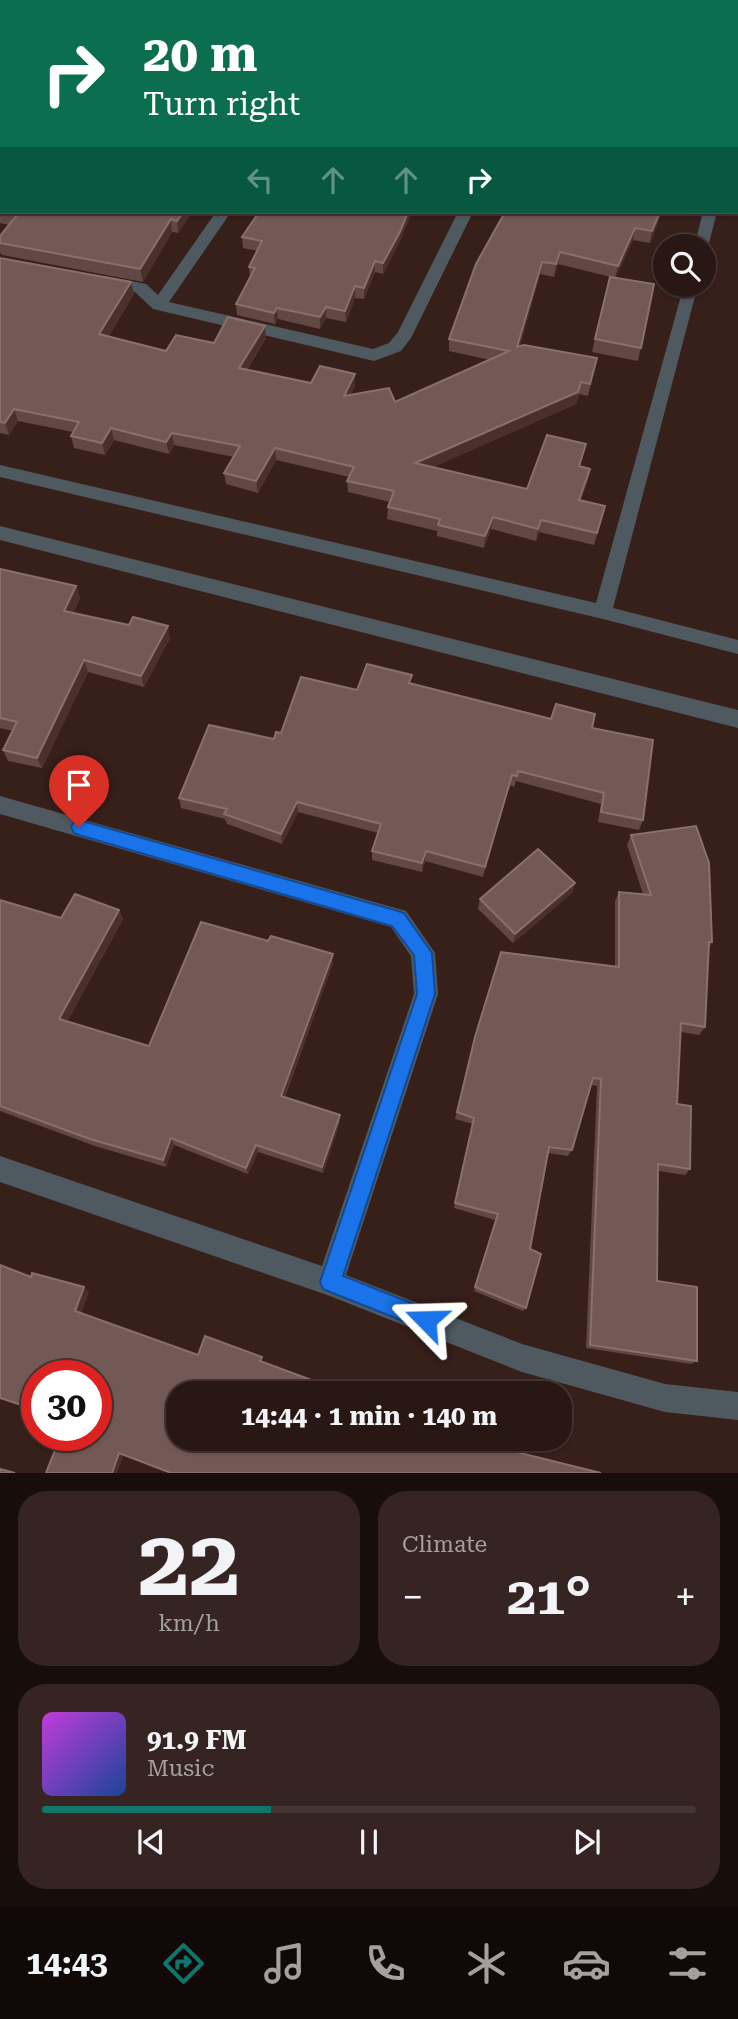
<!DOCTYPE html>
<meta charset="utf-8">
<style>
:root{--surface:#291714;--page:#352422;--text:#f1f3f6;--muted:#a59fa0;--line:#453634;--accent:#0f766e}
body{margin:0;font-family:"Roboto Serif",serif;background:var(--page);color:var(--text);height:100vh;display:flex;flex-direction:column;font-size:26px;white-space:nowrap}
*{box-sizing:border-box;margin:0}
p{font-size:23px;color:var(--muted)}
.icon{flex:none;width:38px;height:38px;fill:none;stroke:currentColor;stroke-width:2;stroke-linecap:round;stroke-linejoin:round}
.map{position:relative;height:1473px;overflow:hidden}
.drawer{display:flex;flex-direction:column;gap:18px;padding:18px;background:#170d0b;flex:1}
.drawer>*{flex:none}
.banner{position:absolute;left:0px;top:0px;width:738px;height:214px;box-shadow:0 2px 5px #0004,0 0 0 2px var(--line);background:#0b6e4f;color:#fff;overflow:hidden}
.tools{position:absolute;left:653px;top:234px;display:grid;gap:14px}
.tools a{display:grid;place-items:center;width:63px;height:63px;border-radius:50%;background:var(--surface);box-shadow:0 2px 5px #0004,0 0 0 2px var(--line);font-size:35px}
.speed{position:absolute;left:21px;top:1360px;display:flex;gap:14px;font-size:35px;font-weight:700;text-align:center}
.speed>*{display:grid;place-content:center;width:91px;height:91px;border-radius:50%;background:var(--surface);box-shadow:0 2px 5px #0004,0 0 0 2px var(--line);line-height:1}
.speed .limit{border:10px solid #d22;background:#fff;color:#111}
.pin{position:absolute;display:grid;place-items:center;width:60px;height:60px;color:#fff;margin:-72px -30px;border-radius:50% 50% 50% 0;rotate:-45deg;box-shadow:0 0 7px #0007}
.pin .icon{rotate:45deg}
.me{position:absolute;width:77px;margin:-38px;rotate:292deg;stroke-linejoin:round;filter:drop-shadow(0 0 5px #0008)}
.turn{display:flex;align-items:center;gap:24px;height:147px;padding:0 28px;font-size:32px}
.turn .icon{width:91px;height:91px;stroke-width:2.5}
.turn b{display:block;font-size:49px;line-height:60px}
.lanes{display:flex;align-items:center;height:66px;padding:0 28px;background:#0003;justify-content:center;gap:35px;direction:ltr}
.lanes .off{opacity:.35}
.big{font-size:52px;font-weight:700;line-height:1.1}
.drawer .tile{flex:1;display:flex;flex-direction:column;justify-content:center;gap:10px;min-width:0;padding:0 24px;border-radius:28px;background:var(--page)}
.drawer .dial{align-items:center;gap:0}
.dial b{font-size:91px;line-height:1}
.song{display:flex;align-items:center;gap:21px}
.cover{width:84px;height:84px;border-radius:10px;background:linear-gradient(135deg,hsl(290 70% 55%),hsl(220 70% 35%))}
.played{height:7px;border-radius:4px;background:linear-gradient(90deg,var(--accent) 35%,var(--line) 35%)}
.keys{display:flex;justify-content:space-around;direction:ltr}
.heat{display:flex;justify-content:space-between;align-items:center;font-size:38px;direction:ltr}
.drawer .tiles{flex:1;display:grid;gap:18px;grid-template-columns:1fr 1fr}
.tile:last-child{grid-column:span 2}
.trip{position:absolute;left:166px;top:1381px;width:406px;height:70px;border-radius:28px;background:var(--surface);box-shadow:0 2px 5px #0004,0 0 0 2px var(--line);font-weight:700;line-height:70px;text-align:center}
.tab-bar{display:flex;height:112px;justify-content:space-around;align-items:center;background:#100908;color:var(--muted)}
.tab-bar .icon{width:49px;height:49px}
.tab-bar .selected{color:var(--accent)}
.tab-bar b{font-size:32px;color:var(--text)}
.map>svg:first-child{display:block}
</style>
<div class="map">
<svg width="738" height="1473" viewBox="0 0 738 1473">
<rect width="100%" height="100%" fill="#371f1a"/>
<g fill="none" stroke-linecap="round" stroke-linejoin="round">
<g fill="#4f5a60" fill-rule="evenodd">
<polygon points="703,212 717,212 708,247 704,251 704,247 694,247"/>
<polygon points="684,285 698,285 613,608 738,640 738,654 603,619 0,477 0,465 596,603"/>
</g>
<g fill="#4f5a60" fill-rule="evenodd">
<polygon points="154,0 167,0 153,2"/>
<polygon points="364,0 378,0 363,2"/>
<rect x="737" y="137" width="1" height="74"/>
<polygon points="216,212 231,212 169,302 373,349 389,343 398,332 458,212 473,212 411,338 401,351 374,361 153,309 135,292 99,285 97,281 105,276 146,284 158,295"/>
<polygon points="0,526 738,710 738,728 0,540"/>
<polygon points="0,796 406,911 435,953 438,994 346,1275 522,1344 665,1384 738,1392 738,1420 665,1412 522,1372 330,1296 0,1182 0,1156 322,1266 414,994 411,956 391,927 0,814"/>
</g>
</g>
<g fill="#624842">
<polygon points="0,0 123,0 122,2 2,2 2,212 192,212 178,233 172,232 143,282 2,255 0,253 0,236 9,225 0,223"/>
<polygon points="397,0 661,0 665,2 400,2"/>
<polygon points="737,36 738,37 738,88 737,87"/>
<polygon points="259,212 412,212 399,243 383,274 375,272 364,299 355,298 346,322 326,318 320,329 278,319 275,324 237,315 236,304 250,278 249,267 257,251 243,248 242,237"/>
<polygon points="662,212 650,243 633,240 615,278 558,264 554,277 540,274 520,346 594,370 588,396 579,394 576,404 433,467 527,489 583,456 580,466 590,469 588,480 581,500 605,506 594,545 539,532 536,541 491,529 484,548 437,536 437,531 387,519 388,507 390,502 348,492 347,481 349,477 276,460 258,493 226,484 224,473 234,457 174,445 169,454 114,440 105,455 74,448 71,436 73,432 18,421 9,435 0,433 0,258 134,294 108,337 166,351 214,343 266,338 247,370 311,383 355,374 355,386 351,394 395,402 490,360 449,351 449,339 476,264"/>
<polygon points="654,284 638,361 592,352 595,339"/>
<polygon points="0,569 76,586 80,598 73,613 170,638 144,687 88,672 42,768 8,761 3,750 13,731 0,728"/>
<polygon points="412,684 592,728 643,820 639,830 598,822 601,804 516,781 514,787 510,785 483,877 425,861 422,872 372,860 372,851 378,833 298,812 282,844 227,824 225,819 181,808 179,798 274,739 281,733 357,690"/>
<polygon points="631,835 712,942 709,948 705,1027 699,1035 681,1032 677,1104 690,1169 685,1175 658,1171 657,1281 697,1361 691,1364 586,1348 597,1086 591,1085 572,1150 568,1156 548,1153 530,1249 526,1308 523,1311 474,1291 495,1220 454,1208 473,1124 455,1119 475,1037 615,966 615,901 619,892 643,894 627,845"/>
<polygon points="575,883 572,893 513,943 478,909 480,899"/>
<polygon points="0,900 61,918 119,910 123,919 67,1022 149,1046 333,963 285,1097 340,1122 323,1173 258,1152 248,1174 174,1145 166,1167 95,1146 0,1111"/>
</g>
<g fill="#4a302b">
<polygon points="111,0 123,0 122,2 110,2"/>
<polygon points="183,212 192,212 178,233 177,221"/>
<polygon points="408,212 412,212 399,243 383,274 383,263"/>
<polygon points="660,212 662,212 650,243 652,231"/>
<polygon points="171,219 172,232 143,282 140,269"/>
<polygon points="635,228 633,240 615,278 618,266"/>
<polygon points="560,252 558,264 554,277 556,264"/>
<polygon points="375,261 375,272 364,299 364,288"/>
<polygon points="542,262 540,274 516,360 517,347"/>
<polygon points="131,282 134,294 102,346 99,334"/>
<polygon points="355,286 355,298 346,322 345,311"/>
<polygon points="326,307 326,318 320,329 320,317"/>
<polygon points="277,308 278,319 275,324 274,313"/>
<polygon points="265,326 266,338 240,380 239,368"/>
<polygon points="355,374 355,386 344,408 344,396"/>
<polygon points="581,382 576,404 415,475 415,463"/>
<polygon points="14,409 18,421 9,435 5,423"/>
<polygon points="111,428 114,440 105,455 102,443"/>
<polygon points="172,433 174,445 169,454 166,442"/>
<polygon points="275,448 276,460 258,493 256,481"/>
<polygon points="590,469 588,480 577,511 579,500"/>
<polygon points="493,517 491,529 484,548 485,536"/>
<polygon points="541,520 539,532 536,541 538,529"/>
<polygon points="76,586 80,598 68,622 64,611"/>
<polygon points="168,626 170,638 144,687 141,676"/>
<polygon points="84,660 88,672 42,768 37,758"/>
<polygon points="512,775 510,785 483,877 485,867"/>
<polygon points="297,802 298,812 282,844 281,834"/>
<polygon points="426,851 425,861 422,872 422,863"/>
<polygon points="575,883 572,893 513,943 515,934"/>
<polygon points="119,910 123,919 64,1027 59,1019"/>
<polygon points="333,954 333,963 282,1103 281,1096"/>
<polygon points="340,1115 340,1122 323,1173 322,1167"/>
<polygon points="171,1138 174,1145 166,1167 163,1160"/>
<polygon points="256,1145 258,1152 248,1174 246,1168"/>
<polygon points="84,1287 89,1292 81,1315 75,1311"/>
<polygon points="119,1453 124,1454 117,1473 112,1473"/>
</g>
<g fill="#735954" stroke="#88706b" stroke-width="2">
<polygon points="0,0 111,0 110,2 2,2 2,136 0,138 2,138 2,212 183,212 177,221 171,219 140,269 0,243 0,236 17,215 0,212 0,184 1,179 0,178"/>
<polygon points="195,0 319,0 318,2 194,2"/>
<polygon points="416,0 661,0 665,2 419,2"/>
<polygon points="737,36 738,37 738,74 737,74"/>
<polygon points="259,212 408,212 400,232 383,263 375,261 364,288 355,286 345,311 326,307 320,317 277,308 274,313 236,304 255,268 249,267 262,241 242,237"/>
<polygon points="505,212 660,212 652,231 635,228 618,266 560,252 556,264 542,262 517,347 524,345 597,358 590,384 581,382 578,392 415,463 527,489 547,435 586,444 579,466 590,469 579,500 605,506 597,533 541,520 538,529 493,517 485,536 438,525 440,519 388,507 394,491 347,481 354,467 275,448 256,481 224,473 240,446 172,433 166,442 111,428 102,443 71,436 79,422 14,409 5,423 0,422 0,258 131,282 99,334 166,351 176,335 214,343 228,317 265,326 239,368 311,383 320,366 355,374 344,396 389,388 395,402 509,351 449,339 476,264"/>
<polygon points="610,277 654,284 641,348 595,339"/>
<polygon points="0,569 76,586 64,611 129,625 133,617 168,626 141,676 84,660 37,758 3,750 17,722 0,718"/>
<polygon points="367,664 412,675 409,683 551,719 556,704 595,714 592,728 653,740 643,820 601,812 604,793 518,771 517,776 512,775 485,867 426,851 422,863 372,851 381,824 297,802 281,834 224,814 227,809 179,798 209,725 274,739 276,732 281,733 301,677 357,690"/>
<polygon points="696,826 709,863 712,942 709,942 705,1027 681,1023 677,1104 691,1106 690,1169 658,1164 657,1281 697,1287 697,1361 590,1345 601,1079 593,1078 572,1150 549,1147 530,1249 541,1254 526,1308 475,1287 498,1214 455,1203 474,1118 457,1112 475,1037 501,952 619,967 619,892 651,895 631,835"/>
<polygon points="538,849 575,883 515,934 480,899"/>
<polygon points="75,894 119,910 59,1019 149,1046 201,922 268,941 271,936 333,954 281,1096 340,1115 322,1167 256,1145 246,1168 171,1138 163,1160 90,1139 0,1106 0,900 61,918"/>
<polygon points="0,1265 31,1277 32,1273 84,1287 75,1311 198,1355 205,1336 262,1357 260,1361 330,1387 329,1391 335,1393 178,1393 178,1438 479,1438 516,1449 516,1452 601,1473 171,1473 119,1453 112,1473 46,1473 61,1435 96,1435 96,1376 37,1376 37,1410 0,1398"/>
<polygon points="0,1469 15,1473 0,1473"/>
</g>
<polygon fill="#1a73e8" stroke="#114b97" stroke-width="2" points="79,820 398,911 404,913 432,953 435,994 343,1276 434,1312 437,1320 434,1327 426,1330 330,1292 323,1289 320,1282 417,994 414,955 392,926 79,835 74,833 71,827 74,822"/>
</svg>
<div class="tools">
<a><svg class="icon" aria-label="search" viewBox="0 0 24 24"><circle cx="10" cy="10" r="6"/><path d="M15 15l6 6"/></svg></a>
</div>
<div class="speed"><div class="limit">30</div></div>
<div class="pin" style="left:79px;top:827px;background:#d93025"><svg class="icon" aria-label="arrive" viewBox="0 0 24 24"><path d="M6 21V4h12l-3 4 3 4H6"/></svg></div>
<svg class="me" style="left:426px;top:1320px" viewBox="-20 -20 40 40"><path d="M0-17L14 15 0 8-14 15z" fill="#1a73e8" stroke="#fff" stroke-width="4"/></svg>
<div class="trip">14:44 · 1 min · 140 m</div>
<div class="banner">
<div class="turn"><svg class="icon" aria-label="right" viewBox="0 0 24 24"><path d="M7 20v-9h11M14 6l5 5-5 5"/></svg><div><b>20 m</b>Turn right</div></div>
<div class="lanes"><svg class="icon off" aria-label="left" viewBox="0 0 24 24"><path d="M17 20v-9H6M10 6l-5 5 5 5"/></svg><svg class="icon off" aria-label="ahead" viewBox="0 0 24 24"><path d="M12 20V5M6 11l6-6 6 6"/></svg><svg class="icon off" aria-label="ahead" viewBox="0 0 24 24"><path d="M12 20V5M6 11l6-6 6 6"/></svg><svg class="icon" aria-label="right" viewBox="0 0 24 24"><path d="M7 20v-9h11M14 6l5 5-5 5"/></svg></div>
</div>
</div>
<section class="drawer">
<div class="tiles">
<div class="tile dial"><b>22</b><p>km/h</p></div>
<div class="tile"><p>Climate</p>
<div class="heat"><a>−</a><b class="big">21°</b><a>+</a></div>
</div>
<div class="tile">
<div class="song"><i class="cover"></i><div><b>91.9 FM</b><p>Music</p></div></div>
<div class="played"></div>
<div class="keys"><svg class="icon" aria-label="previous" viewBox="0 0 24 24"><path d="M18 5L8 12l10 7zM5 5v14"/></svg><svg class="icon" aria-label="pause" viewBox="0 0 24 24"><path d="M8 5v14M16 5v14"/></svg><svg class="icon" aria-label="next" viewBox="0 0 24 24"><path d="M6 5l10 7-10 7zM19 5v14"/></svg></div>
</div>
</div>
</section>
<nav class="tab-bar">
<b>14:43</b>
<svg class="icon selected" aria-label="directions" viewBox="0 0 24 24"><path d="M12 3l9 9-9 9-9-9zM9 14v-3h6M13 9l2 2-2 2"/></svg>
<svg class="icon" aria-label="music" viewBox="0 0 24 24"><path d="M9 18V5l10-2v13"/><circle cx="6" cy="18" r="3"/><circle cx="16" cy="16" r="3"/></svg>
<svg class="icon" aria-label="phone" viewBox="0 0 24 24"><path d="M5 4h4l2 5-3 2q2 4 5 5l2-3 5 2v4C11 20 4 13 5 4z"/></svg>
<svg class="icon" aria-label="climate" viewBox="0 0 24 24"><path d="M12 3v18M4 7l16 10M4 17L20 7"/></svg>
<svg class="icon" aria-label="car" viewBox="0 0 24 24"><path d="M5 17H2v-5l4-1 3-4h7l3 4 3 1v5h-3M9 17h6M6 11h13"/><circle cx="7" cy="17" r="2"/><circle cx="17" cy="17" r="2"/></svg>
<svg class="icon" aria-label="filters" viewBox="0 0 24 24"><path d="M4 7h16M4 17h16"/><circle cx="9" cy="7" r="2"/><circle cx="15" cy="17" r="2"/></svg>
</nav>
